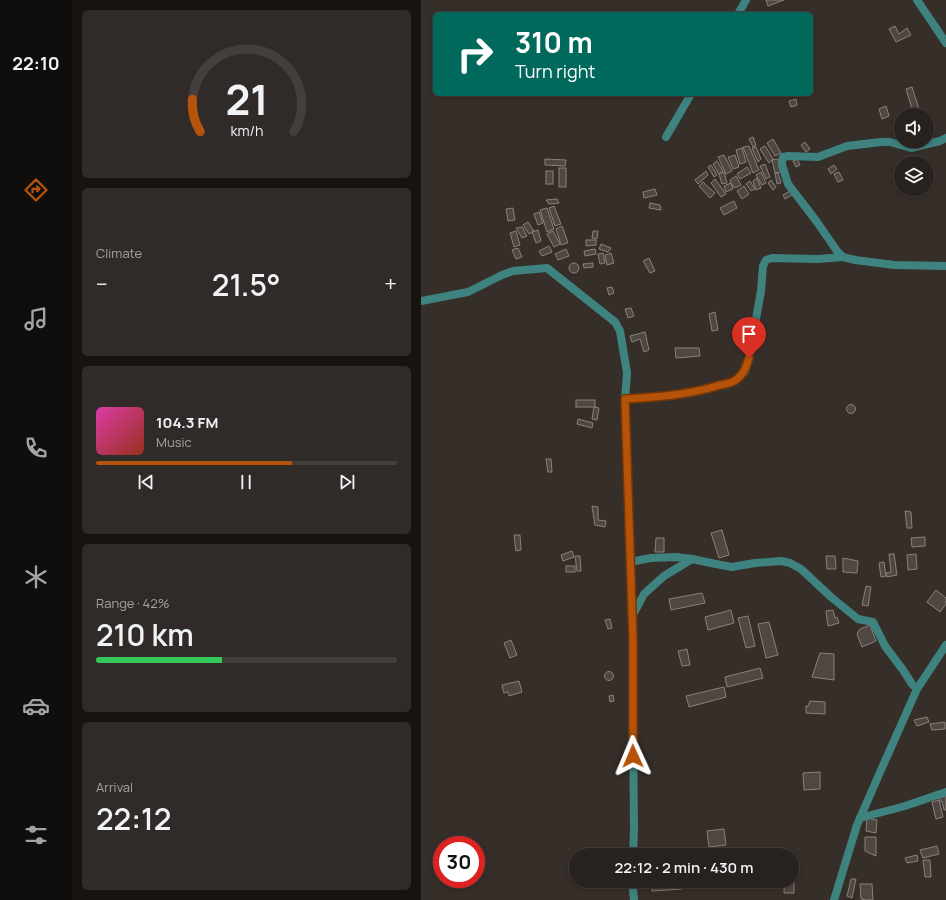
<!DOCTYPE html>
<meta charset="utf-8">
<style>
:root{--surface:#28221f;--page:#302a28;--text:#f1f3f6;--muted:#a5a4a4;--line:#443f3d;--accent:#b45309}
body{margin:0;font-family:Manrope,sans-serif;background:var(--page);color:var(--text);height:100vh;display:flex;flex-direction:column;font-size:15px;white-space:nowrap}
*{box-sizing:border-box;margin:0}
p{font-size:13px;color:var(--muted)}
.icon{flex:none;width:22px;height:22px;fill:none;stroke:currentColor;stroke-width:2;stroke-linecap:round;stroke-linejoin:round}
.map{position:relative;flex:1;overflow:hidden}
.details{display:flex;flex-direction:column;gap:10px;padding:10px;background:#161311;width:349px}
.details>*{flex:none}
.top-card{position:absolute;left:12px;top:12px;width:380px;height:84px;border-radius:6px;box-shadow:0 2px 6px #0003,0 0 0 1px var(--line);background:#00695c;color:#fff;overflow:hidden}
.controls{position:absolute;left:473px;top:108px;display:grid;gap:8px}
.controls a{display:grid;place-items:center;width:40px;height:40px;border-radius:50%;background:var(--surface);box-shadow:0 2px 6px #0003,0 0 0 1px var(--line);font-size:20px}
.speed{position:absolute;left:12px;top:836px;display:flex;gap:8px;font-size:20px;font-weight:700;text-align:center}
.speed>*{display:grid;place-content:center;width:52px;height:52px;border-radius:50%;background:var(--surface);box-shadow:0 2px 6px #0003,0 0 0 1px var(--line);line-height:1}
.speed .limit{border:6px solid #d22;background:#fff;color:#111}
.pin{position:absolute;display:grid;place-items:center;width:34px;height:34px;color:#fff;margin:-41px -17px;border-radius:50% 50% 50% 0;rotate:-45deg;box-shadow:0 0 4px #0007}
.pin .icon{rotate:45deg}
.me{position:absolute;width:44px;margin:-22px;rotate:359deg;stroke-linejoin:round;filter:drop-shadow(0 0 3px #0008)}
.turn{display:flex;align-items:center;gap:14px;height:84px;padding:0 16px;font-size:18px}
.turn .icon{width:52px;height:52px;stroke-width:2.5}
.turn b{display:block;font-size:28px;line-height:34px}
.big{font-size:30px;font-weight:600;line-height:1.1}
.details .tile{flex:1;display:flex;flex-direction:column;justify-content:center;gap:6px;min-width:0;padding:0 14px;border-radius:6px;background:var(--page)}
.details .dial{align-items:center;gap:0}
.dial svg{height:104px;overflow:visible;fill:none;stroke:var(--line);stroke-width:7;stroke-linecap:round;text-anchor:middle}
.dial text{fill:var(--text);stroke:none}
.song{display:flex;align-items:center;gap:12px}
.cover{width:48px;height:48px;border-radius:6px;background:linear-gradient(135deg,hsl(320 70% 55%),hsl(10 70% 35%))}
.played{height:4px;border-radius:2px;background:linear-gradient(90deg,var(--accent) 65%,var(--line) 65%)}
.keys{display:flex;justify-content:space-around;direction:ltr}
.heat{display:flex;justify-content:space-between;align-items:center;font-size:22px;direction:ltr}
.charge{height:6px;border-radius:3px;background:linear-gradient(90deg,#34c759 42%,var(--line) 0)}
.trip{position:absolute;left:148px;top:848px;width:230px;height:40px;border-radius:20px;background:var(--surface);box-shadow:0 2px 6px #0003,0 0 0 1px var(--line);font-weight:600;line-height:40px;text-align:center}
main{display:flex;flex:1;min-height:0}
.dock{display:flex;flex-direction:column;width:72px;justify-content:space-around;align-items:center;background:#100e0c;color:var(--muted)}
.dock .icon{width:28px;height:28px}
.dock .active{color:var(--accent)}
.dock b{font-size:18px;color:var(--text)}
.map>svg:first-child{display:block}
</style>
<main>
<nav class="dock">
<b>22:10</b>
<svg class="icon active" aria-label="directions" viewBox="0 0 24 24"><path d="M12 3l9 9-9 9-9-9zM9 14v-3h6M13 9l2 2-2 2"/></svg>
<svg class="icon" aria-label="music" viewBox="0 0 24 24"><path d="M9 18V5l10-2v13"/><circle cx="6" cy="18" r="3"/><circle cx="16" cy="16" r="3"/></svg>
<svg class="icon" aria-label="phone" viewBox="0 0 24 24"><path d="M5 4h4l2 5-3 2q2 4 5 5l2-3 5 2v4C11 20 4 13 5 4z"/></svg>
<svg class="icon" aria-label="climate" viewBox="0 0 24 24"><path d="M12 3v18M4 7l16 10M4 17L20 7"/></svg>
<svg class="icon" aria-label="car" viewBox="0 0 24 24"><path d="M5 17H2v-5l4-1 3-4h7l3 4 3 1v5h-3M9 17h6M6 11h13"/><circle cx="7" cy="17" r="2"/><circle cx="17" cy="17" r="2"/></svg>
<svg class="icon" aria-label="filters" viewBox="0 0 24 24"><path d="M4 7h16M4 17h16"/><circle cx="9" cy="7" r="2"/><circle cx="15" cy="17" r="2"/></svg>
</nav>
<section class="details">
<div class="tile dial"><svg viewBox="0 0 100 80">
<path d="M14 69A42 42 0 1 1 86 69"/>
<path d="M14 69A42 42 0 0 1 8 44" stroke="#b45309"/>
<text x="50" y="56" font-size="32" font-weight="700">21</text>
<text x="50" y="72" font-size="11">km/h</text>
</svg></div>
<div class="tile"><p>Climate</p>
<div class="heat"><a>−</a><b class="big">21.5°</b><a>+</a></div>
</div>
<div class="tile">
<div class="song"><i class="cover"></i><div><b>104.3 FM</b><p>Music</p></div></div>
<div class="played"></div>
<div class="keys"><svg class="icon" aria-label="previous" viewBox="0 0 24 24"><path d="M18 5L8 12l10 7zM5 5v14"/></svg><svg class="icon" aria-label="pause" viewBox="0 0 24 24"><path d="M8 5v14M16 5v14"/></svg><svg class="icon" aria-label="next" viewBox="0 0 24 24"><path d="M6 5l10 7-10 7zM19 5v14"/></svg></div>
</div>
<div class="tile"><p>Range · 42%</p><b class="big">210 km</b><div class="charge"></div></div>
<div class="tile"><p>Arrival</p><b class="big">22:12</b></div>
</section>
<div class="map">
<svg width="525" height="900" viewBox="0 0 525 900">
<rect width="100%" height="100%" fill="#362e29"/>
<g fill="#4f4741" stroke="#8b817b">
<polygon points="345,0 363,0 347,6"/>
<polygon points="474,26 478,34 486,28 490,35 475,42 468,29"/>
<polygon points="491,87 499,112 490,115 488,110 491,109 485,89"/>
<polygon points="375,99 376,105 370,107 368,101"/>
<polygon points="465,106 468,116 461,119 458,109"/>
<polygon points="332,137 335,145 332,147 328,139"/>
<polygon points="352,139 360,153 354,156 346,143"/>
<polygon points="384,142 389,149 385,152 380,145"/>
<polygon points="328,146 338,170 332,173 322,147"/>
<polygon points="344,146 353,160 351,160 348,163 339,149"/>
<polygon points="335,147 340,159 337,162 331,148"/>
<polygon points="321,148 325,162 319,164 315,150"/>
<polygon points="303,155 311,171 305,174 297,157"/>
<polygon points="314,155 318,167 312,169 307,157"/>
<polygon points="124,159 145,160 144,166 124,165"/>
<polygon points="357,159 360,172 354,173 351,160"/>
<polygon points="376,159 379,165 375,167 372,161"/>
<polygon points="296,161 302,171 298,174 292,164"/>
<polygon points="344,164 349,177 345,179 339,166"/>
<polygon points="290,165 296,175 293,177 287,167"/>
<polygon points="413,165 416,169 410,174 407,169"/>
<polygon points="326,167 330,173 319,179 316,174"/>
<rect x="138" y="168" width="7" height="19"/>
<rect x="125" y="171" width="7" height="13"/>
<polygon points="285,171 287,175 277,184 274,180"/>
<polygon points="303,172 306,183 301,184 298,174"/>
<polygon points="340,172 345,183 341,185 335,175"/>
<polygon points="418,172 422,180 417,182 413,174"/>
<polygon points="354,173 357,173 360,183 356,184"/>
<polygon points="315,176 320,185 314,188 310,183 309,180"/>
<polygon points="336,178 340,188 335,190 332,181"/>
<polygon points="294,179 305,194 300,197 290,183"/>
<polygon points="350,180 355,187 352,190 347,183"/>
<polygon points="329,181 334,189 330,191 325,184"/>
<polygon points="282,182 294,193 289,198 278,186"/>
<polygon points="310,183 312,189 305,192 303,186"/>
<polygon points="323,186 328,194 321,199 316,191"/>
<polygon points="234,189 236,195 223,198 222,192"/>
<polygon points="369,191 371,195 364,199 362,195"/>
<polygon points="136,199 138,203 128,204 125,200"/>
<polygon points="313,201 316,208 303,215 299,208"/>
<polygon points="229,203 239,205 240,210 228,208"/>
<polygon points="133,206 140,224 134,226 128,208"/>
<polygon points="92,208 94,220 87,221 85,209"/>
<polygon points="126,208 133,229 126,232 119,210"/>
<polygon points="118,212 122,223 117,225 113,214"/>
<polygon points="107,222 113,231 108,234 102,225"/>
<polygon points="141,226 147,243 140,245 135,229"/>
<polygon points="101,227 106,236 101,238 95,228"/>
<polygon points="117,230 120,241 115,243 111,232"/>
<polygon points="95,231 99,245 93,247 89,233"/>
<polygon points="132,231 139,244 133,247 126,234"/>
<polygon points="172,231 177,231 176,239 171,238"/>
<polygon points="165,240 175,240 175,245 165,246"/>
<polygon points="180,244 190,248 187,252 178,249"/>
<polygon points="128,246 131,252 121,256 118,251"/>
<polygon points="97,248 101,257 95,259 91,250"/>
<polygon points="145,249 148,256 137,260 134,254"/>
<polygon points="174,249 175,254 164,256 163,251"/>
<polygon points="182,253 184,263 179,264 177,254"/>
<polygon points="190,253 193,263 186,265 184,255"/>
<polygon points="228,258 234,271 229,273 222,261"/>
<polygon points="172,263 172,267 163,268 162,264"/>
<circle cx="153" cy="268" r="5"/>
<polygon points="191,287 193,293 188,295 186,288"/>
<polygon points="210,308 213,316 207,318 204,309"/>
<polygon points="294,312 297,330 291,331 288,314"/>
<polygon points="224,332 228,350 223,352 219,339 211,342 209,336"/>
<polygon points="254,348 278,348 279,356 255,358"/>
<rect x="155" y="400" width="19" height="7"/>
<circle cx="430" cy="409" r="4.5"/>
<polygon points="173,407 178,408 176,420 171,419"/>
<polygon points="157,419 172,423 171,428 156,424"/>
<polygon points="125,459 130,459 131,472 127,472"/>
<polygon points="171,506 177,507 177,520 185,521 184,527 174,525"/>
<polygon points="484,511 490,512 491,528 486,528"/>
<polygon points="301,530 308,555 298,558 290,533"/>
<polygon points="93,535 99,535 100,550 95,551"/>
<polygon points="504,537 504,546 491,547 490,538"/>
<polygon points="235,538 243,538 243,552 234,552"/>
<polygon points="151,551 153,557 142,561 140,555"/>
<polygon points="468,554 473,554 476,575 466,577 465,573 470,572"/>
<polygon points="495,554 496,569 487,570 486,555"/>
<polygon points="154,556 159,556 160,571 156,571"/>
<polygon points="405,556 414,556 415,569 406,569"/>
<polygon points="422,558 437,561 436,573 422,572"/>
<polygon points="463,562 465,576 460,577 458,563"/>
<rect x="145" y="566" width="9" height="6"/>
<polygon points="445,586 450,587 447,606 441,605"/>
<polygon points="515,590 525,598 525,604 519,612 506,602"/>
<polygon points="281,593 284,603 250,610 248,599"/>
<polygon points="310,610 313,623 287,630 284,617"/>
<polygon points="412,610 414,618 416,617 418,623 407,626 405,611"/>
<polygon points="327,616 334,646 325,648 317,618"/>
<polygon points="189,619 191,628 187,629 184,620"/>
<polygon points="348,622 357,655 345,658 337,624"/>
<polygon points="449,625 455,641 441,647 436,634 439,629"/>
<polygon points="90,640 96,655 89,658 83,643"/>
<polygon points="266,649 269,665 261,666 257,651"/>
<polygon points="399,653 413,654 413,680 391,677"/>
<polygon points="339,668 342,678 306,687 304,677"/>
<circle cx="188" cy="676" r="4.5"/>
<polygon points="98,681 101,692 88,696 87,692 83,693 81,685"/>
<polygon points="303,687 305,697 268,707 265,696"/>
<polygon points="192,695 193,701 189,702 188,696"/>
<polygon points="389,701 404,702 404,714 385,713 385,706 387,706"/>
<polygon points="506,717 508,722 496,726 493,720"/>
<polygon points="524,722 524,729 511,730 509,724"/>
<polygon points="399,772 399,789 383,790 382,773"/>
<polygon points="525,796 525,810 523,810 521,801 519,802 518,798"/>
<polygon points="518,800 522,817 515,819 511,802"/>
<polygon points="446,818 456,820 455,833 445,831"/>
<polygon points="303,829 305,845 288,847 286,831"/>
<polygon points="444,837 455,837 455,856 444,851"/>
<polygon points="516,846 518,854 502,858 499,850"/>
<polygon points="496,855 497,861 486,863 484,858"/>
<polygon points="502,860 509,860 510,877 504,877"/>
<polygon points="373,872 373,893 363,893 363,881 371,881 371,873"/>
<polygon points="430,879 435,879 431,898 426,896"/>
<polygon points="230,881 260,881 261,889 231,891"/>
<polygon points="439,884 451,884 452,900 445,900 440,899"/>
</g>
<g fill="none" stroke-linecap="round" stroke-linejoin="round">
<g stroke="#3e837f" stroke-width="8">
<polyline points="496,0 525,43"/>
<polyline points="317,14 325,0"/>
<polyline points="245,137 270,94"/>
<polyline points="525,138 519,141 494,147 490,148 469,142 460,142 426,146 397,157 367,156 362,157 361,162 361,165 367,184 396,222 416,251 422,257 434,260 473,265 525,266"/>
<polyline points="0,301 47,292 81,275 92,271 126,268 194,322 199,331 206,373 204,399 212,641 212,715 213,830 212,855"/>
<polyline points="204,399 234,397 264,394 288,389 315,380 324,372 328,358 340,291 342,266 345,260 351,258 397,259 422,257"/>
<polyline points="209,562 230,558 255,557 271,559 295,564 311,567 334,563 360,561 369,563 380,569 410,597 437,619 452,622 464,646 482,670 491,684 496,689"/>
<polyline points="212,615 223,594 243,576 271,559"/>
<polyline points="439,818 484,806 525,792"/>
<polyline points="211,881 213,900"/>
<polyline points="413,900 436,825 460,770 496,689 525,645"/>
</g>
</g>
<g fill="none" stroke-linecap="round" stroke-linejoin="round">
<defs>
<path id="route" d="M212,756V641L204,399C236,397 268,395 299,385C305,384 312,383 316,379C324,373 325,366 328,358"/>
</defs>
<use href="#route" stroke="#753606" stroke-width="10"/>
<use href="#route" stroke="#b45309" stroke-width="7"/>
</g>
</svg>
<div class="controls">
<a><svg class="icon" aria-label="sound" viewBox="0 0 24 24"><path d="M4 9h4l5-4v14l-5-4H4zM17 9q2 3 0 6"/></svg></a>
<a><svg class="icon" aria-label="layers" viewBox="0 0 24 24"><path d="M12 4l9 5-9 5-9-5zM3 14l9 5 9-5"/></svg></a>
</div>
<div class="speed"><div class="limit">30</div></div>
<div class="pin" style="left:328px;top:358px;background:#d93025"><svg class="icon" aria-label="arrive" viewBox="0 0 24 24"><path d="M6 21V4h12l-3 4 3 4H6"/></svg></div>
<svg class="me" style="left:212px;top:756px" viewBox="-20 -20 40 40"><path d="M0-17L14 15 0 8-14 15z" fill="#b45309" stroke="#fff" stroke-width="4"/></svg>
<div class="trip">22:12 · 2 min · 430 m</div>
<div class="top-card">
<div class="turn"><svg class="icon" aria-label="right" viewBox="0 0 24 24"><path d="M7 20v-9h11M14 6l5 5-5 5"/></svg><div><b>310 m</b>Turn right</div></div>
</div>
</div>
</main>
